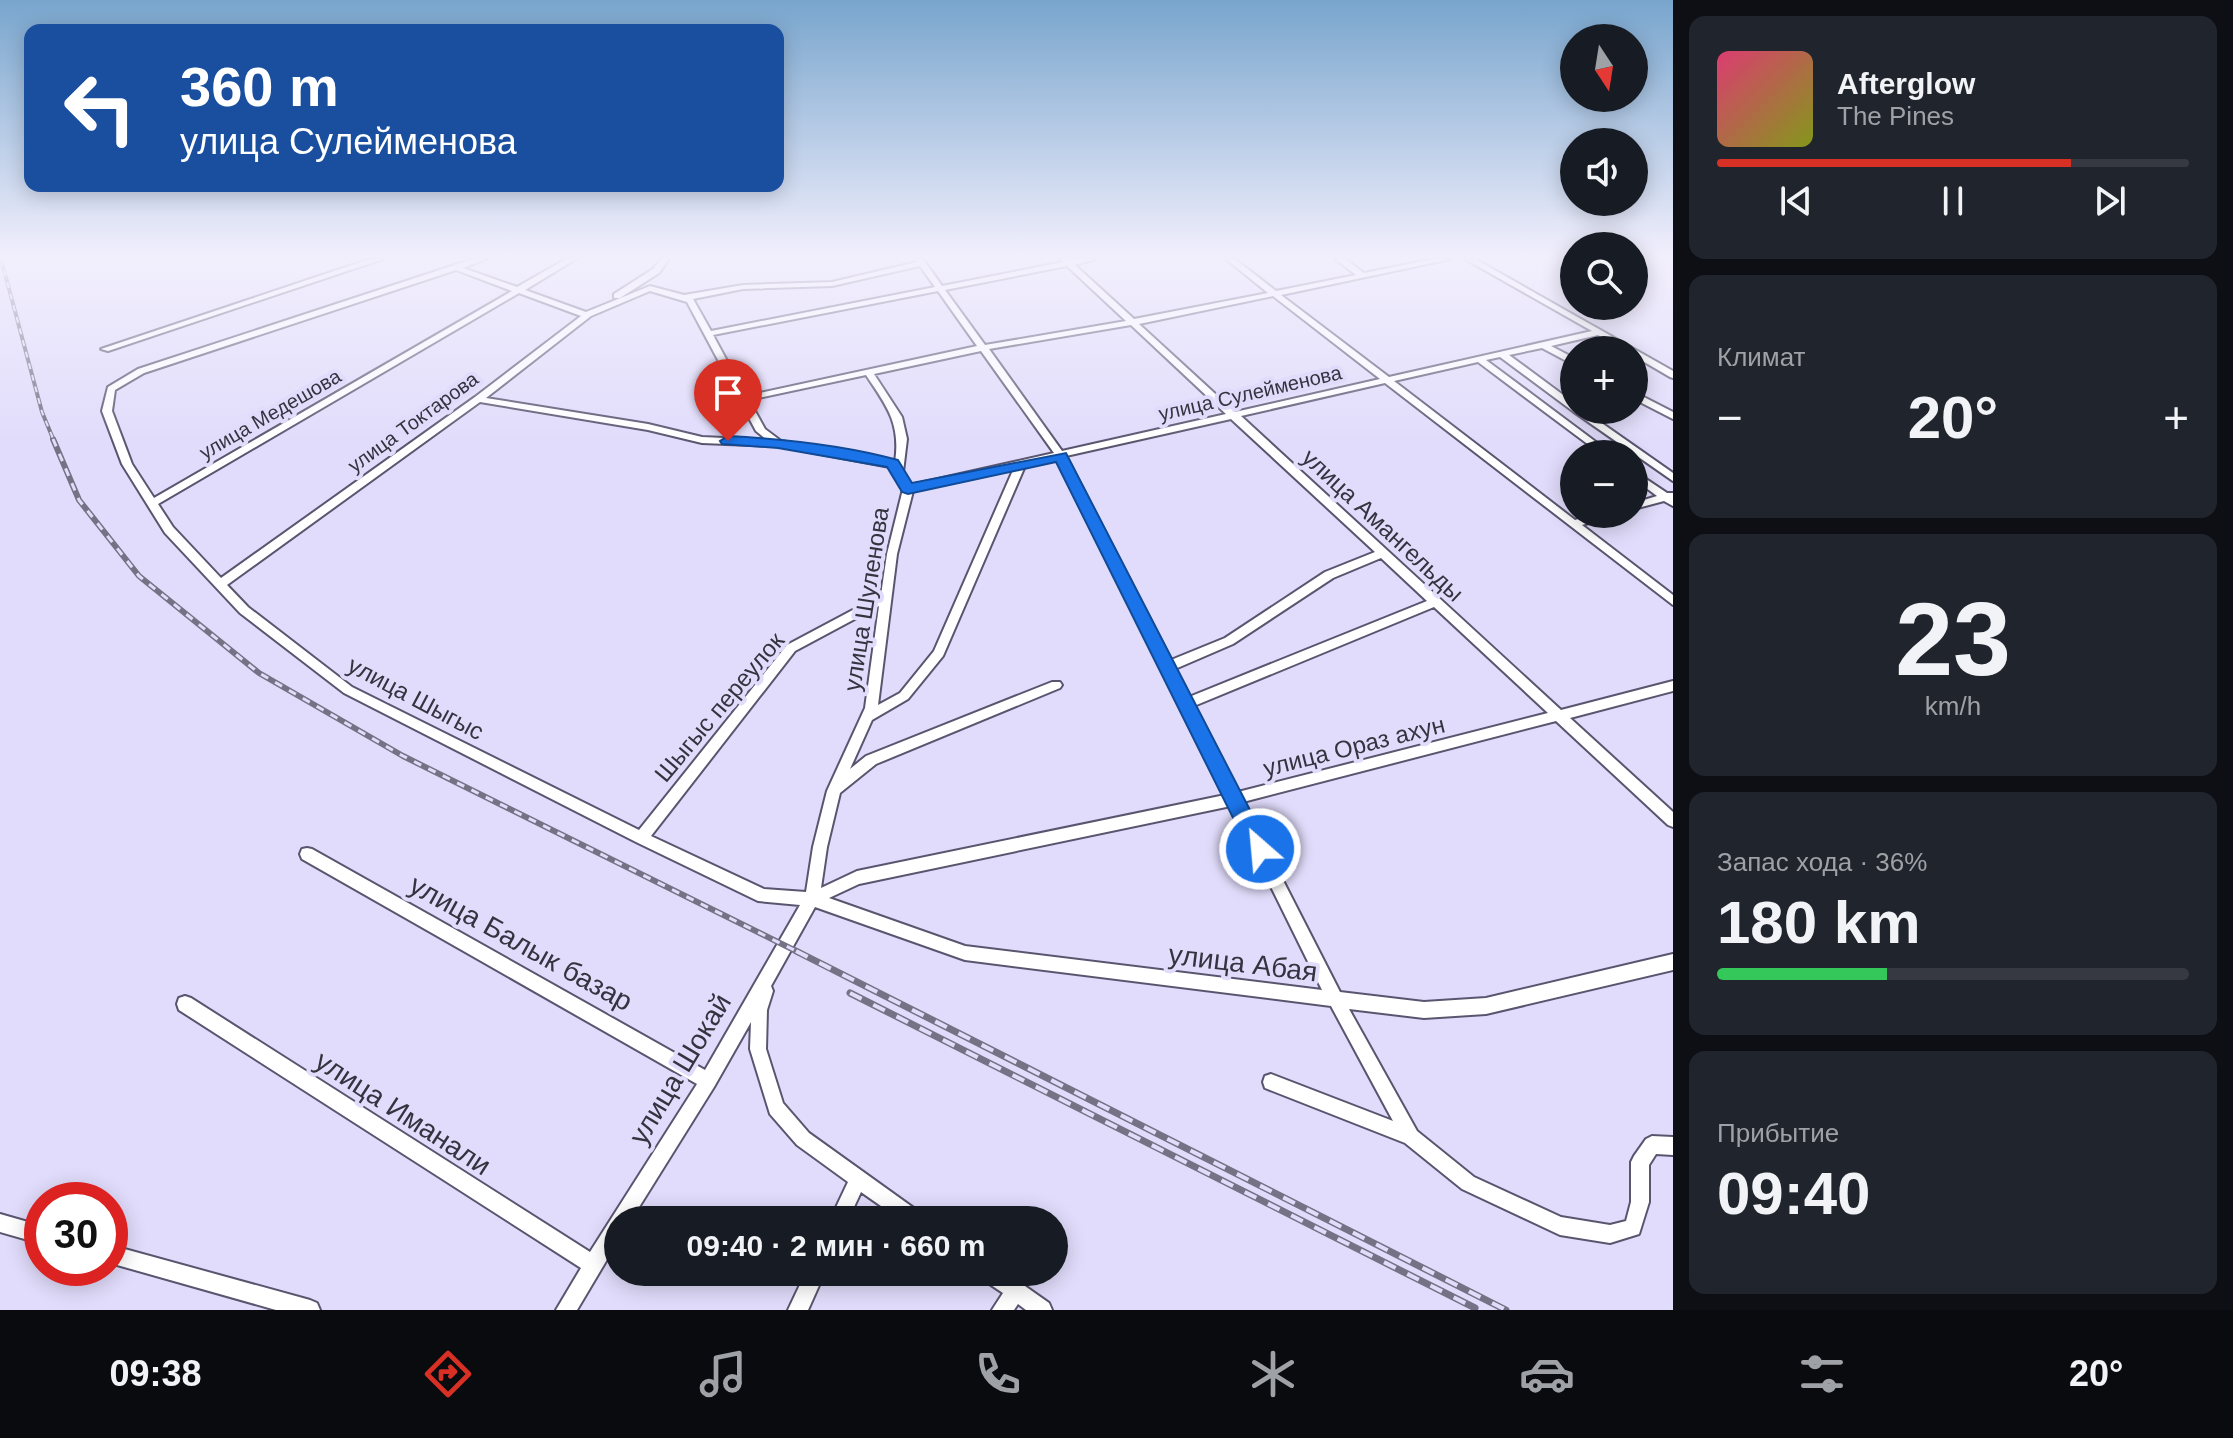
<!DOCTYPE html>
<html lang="ru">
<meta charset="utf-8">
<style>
:root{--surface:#171b24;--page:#20242c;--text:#f1f3f6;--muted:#9ea1a6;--line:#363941;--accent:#d93025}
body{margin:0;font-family:Helvetica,sans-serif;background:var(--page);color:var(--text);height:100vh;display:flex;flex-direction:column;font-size:30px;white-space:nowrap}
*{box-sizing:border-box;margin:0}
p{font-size:26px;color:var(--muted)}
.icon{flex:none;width:44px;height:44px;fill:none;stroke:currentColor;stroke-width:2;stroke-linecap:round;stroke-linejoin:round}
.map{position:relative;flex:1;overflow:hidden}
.panel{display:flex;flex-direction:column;gap:16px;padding:16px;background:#0d0f14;width:560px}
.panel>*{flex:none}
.banner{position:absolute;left:24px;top:24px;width:760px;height:168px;border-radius:16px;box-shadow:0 4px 20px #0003;background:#1a4fa0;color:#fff;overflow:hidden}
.needle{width:52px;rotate:168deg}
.controls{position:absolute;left:1560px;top:24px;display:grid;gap:16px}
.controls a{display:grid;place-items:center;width:88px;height:88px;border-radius:50%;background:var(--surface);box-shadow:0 4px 20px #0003;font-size:40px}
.speed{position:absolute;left:24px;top:1182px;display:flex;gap:16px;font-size:40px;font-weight:700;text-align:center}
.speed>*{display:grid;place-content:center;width:104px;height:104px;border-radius:50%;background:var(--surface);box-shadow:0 4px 20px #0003;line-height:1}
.speed .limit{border:12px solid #d22;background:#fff;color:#111}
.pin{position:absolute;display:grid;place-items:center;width:68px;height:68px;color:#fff;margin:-82px -34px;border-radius:50% 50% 50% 0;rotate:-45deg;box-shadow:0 0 8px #0007}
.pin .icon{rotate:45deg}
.me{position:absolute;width:88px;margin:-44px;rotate:333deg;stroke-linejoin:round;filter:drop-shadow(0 0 6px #0008)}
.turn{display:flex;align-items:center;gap:28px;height:168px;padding:0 24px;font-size:36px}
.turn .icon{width:104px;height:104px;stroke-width:2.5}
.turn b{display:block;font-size:56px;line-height:68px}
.big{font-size:60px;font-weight:700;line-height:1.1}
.panel .widget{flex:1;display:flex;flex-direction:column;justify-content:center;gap:12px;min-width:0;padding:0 28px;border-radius:16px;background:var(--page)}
.panel .dial{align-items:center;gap:0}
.dial b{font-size:104px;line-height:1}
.song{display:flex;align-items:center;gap:24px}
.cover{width:96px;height:96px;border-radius:12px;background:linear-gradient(135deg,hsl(340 70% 55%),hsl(70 70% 35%))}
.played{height:8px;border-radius:4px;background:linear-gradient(90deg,var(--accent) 75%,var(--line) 75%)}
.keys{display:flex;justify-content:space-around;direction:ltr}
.heat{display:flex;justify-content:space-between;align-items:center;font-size:44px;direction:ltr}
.charge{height:12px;border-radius:6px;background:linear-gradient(90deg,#34c759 36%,var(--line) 0)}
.trip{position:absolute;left:604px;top:1206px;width:464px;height:80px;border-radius:40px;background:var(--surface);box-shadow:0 4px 20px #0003;font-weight:700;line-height:80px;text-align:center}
.dock{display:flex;height:128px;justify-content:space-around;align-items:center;background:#090b0e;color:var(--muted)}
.dock .icon{width:56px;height:56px}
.dock .on{color:var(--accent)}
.dock b{font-size:36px;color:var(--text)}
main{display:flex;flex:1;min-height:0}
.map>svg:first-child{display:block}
</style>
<main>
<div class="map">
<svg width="1673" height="1310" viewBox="0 0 1673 1310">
<rect width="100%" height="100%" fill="#e1dcfb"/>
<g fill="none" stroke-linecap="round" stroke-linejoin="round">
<defs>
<g id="minor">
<polygon points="370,259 383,259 108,351 101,349"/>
<path d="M473,259H486L463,268L517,287L566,259H576L525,290L586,312L650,286L684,295L743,285L832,282L917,262L915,259H923L942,286L1063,262L1060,259H1095L1075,265L1134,319L1268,293L1226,259H1235L1276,291L1356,275L1335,259H1345L1364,273L1434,259H1451L1281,295L1389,377L1592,331L1465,259H1475L1673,371V378L1670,377L1634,356V350H1625L1598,335L1551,346L1574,358V365L1542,348L1509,355L1574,403V410H1583L1673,473V481L1574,412L1500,357L1486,360L1612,454H1601L1478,362L1394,381L1575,520L1595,514H1612L1611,516L1582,525L1673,595V605L1385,383L1241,416L1561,710L1673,681V691L1570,718L1673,812V827L1668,825L1556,721L1243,802L1340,992L1424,1002L1486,998L1673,954V970L1486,1014L1424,1018L1349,1009L1417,1131L1474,1177L1561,1217L1610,1225L1626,1221L1631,1202V1162L1634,1156L1646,1139L1652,1136L1673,1137V1155L1656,1154L1649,1165V1202L1639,1234L1610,1243L1560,1235L1462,1189L1405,1143L1265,1088L1263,1082L1265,1076L1271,1074L1393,1121L1331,1006L965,960L815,907L771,986L773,991L767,1010L766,1049L783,1103L809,1133L922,1214L925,1220H901L861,1192L848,1220H830L848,1182L797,1145L770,1114L750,1049L751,1022L714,1087L631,1220H618V1241L577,1310H556L581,1268L179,1010L177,1004L179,998L185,996L191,998L590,1252L697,1084L302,859L300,854L302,849L307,848L312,849L705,1070L800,905L758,901L636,842L344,693L240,613L165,533L122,464L102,411L108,387L138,369ZM920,266L935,287L711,331L693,299L743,289L832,286ZM1067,266L1126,321L985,345L945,290ZM456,270L512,291L154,498L132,464L112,411L115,390L144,373ZM650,291L687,302L756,431L767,440L702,437L648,424L486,398L591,316ZM938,291L977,346L746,396L713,335ZM519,293L581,316L475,397L221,578L173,527L158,504ZM1273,296L1380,379L1235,412L1139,324ZM1131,325L1226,414L1062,451L989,349ZM981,351L1054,453L911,485L903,472L907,439L902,417L874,374ZM866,375C886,405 901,423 895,462L781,441L765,429L749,400ZM480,402L648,430L702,443L778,446L890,467L903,489L887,554L881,595L787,645L639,830L352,687L248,607L227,585ZM1231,419L1375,552L1325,572L1225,638L1171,660L1066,456ZM1057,458L1225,795L857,871L821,888L827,847L840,793L876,764L1060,688L1062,685L1060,682H1052L866,756L850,769L872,720L908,699L943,656L1025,466ZM1014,468L934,651L900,693L878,705L897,554L913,491ZM1381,558L1427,601L1189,697L1175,669L1233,644L1333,578ZM879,606L865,708L827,791L813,847L806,892L764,889L651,836L795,651ZM1434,607L1548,713L1238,792L1194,706ZM1231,806L1322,990L965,946L829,898L859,884Z"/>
<polygon points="661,259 669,259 659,273 620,298 614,298 614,294 653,269"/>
<polygon points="1634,392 1673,412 1673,419 1634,399"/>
<polygon points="1634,471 1667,493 1673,493 1673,506 1664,501 1634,509 1634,503 1657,496 1634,479"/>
<polygon points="0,1214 42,1226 42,1244 0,1232"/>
<polygon points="110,1245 310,1300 317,1303 320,1310 276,1310 110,1263"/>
<polygon points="806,1272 825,1272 808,1310 788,1310"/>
<polygon points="980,1272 1005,1272 1049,1303 1052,1310 1026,1310 1018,1304 1014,1310 992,1310 1003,1293 982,1279"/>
</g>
</defs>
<use href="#minor" stroke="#5a556f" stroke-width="4"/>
<use href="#minor" fill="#fff" fill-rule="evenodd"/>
<defs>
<polyline id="rail-far2" points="1,259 42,412 54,441"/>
<polyline id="rail-far1" points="53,439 79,500 139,576 259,673 403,756 800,953"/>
<g id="rail">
<polyline points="796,951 1506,1310"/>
<polyline points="850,993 1475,1308"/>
</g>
</defs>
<use href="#rail-far2" stroke="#757285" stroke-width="4"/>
<use href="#rail-far1" stroke="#757285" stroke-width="6"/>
<use href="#rail" stroke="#757285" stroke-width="7"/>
<use href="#rail-far2" stroke="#e1dcfb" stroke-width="2" stroke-dasharray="6" stroke-linecap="butt"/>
<use href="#rail-far1" stroke="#e1dcfb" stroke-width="3" stroke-dasharray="8" stroke-linecap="butt"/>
<use href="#rail" stroke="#e1dcfb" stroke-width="4" stroke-dasharray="13" stroke-linecap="butt"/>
</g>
<linearGradient id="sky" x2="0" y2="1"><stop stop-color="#78a5cd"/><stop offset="0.58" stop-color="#f2effd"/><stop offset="1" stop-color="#f2effd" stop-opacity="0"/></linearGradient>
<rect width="1673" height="443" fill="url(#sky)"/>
<path fill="#1a73e8" stroke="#114b97" stroke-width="2" d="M728,436C785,439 843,445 898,460L912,483L1066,453L1267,843L1270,849L1267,856L1260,859L1252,856L1056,462L908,494L902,492L887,467L778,448L722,444L720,441Z"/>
<g text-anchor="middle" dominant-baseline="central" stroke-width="8" stroke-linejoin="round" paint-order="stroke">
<g font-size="20" fill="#35333f" stroke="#e1dcfb">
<text transform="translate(1250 393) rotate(-13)">улица Сулейменова</text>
<text transform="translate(270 414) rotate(-30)">улица Медешова</text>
<text transform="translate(413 422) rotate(-36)">улица Токтарова</text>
</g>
<g font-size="24" fill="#35333f" stroke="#e1dcfb">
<text transform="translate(1383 525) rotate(43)">улица Амангельды</text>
<text transform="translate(866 599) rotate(-81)">улица Шуленова</text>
<text transform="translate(416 698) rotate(28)">улица Шыгыс</text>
<text transform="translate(719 707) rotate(-50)">Шыгыс переулок</text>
<text transform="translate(1354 746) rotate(-14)">улица Ораз ахун</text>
</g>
<g font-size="28" fill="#35333f" stroke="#e1dcfb">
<text transform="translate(521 943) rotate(29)">улица Балык базар</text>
<text transform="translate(1243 963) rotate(7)">улица Абая</text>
<text transform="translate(680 1069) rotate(-59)">улица Шокай</text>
<text transform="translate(403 1113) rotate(33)">улица Иманали</text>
</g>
</g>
</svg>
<div class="controls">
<a><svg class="needle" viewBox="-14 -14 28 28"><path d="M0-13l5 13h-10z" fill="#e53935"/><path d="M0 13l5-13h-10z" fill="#9ea1a6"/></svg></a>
<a><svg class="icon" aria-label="sound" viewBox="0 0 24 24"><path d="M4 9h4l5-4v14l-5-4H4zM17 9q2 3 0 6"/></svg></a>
<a><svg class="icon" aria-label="search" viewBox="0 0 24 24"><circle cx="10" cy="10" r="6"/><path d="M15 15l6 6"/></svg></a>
<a>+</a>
<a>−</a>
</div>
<div class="speed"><div class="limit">30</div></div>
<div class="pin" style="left:728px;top:441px;background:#d93025"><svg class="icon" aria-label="arrive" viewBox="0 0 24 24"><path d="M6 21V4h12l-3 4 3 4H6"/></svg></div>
<svg class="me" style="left:1260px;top:849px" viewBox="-20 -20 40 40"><circle r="17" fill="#1a73e8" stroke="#fff" stroke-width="3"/><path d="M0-11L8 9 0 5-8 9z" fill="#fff"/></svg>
<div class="trip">09:40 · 2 мин · 660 m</div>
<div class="banner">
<div class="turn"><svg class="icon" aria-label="left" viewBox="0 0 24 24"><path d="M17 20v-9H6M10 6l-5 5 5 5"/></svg><div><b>360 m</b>улица Сулейменова</div></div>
</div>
</div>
<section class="panel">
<div class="widget">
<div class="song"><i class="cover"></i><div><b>Afterglow</b><p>The Pines</p></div></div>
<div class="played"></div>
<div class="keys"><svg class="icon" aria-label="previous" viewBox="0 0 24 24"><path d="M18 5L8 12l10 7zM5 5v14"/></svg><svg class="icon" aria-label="pause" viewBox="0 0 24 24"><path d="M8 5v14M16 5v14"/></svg><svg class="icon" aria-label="next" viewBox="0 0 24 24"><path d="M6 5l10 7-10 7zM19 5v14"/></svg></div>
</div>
<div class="widget"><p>Климат</p>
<div class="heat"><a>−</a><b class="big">20°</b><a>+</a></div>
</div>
<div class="widget dial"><b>23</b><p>km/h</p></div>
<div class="widget"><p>Запас хода · 36%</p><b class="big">180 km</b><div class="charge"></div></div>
<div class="widget"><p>Прибытие</p><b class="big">09:40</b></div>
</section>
</main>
<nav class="dock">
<b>09:38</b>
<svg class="icon on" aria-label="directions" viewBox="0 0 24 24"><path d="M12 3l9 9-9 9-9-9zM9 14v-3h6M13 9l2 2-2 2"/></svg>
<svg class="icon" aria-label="music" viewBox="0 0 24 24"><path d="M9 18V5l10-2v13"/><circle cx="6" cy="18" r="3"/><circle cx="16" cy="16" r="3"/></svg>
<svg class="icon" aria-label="phone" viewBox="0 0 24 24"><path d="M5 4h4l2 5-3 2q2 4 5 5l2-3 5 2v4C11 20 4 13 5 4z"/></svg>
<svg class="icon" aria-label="climate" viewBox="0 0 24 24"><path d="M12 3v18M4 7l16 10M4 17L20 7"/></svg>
<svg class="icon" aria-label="car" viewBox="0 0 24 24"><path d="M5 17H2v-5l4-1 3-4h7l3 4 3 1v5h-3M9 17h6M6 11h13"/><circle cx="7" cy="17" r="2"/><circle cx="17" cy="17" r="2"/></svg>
<svg class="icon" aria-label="filters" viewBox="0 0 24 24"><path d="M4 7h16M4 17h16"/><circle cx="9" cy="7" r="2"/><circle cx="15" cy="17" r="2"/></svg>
<b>20°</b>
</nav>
